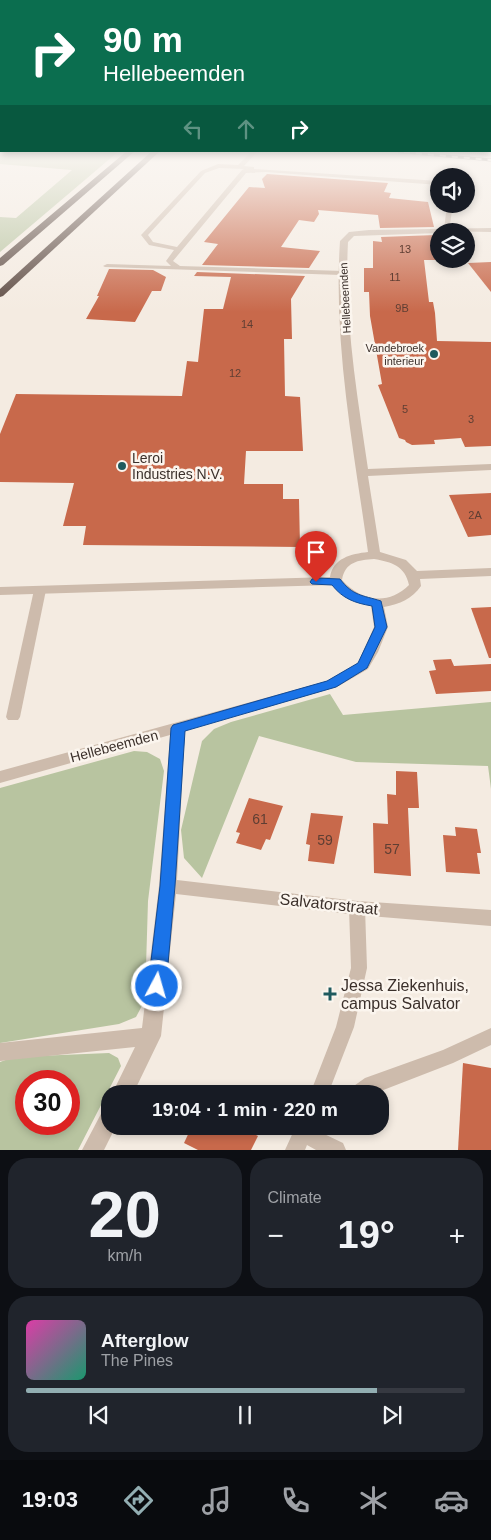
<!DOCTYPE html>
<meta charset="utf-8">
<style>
:root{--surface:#171b24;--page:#20242c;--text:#f1f3f6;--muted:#9ea1a6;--line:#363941;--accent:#92aeb2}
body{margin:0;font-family:Arial,sans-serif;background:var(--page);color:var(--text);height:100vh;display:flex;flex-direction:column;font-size:19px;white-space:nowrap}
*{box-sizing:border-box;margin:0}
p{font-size:16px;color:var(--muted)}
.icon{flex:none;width:28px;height:28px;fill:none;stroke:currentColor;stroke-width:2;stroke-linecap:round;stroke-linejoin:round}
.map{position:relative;height:1150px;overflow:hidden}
.sheet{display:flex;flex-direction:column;gap:8px;padding:8px;background:#0d0f14;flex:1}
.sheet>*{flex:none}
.top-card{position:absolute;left:0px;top:0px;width:491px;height:152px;box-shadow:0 2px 8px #0003;background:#0b6e4f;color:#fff;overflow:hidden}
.controls{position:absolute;left:430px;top:168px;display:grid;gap:10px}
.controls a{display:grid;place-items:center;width:45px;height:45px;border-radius:50%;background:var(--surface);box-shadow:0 2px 8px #0003;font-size:25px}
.speed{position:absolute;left:15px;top:1070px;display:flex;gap:10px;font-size:25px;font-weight:700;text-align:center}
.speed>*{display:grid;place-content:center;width:65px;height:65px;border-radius:50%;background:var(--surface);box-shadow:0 2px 8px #0003;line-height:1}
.speed .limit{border:8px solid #d22;background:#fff;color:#111}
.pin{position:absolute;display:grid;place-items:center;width:42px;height:42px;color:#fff;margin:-51px -21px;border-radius:50% 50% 50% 0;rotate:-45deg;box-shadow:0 0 5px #0007}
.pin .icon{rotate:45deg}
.me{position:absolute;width:55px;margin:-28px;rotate:6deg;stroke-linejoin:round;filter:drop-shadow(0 0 4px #0008)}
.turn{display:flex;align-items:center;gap:18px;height:105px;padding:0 20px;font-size:22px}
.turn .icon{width:65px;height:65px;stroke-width:2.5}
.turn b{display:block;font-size:35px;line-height:42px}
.lanes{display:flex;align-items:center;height:48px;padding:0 20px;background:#0003;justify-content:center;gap:25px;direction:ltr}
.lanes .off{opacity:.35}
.big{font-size:38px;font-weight:600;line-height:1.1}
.sheet .card{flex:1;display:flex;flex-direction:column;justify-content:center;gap:8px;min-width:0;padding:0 18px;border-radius:20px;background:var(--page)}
.sheet .dial{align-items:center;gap:0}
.dial b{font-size:65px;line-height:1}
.song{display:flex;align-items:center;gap:15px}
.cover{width:60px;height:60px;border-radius:8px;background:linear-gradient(135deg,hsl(320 70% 55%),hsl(160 70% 35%))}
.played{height:5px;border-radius:2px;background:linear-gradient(90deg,var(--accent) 80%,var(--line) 80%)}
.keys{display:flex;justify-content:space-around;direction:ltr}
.heat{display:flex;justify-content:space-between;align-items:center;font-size:28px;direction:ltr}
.sheet .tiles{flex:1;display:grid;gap:8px;grid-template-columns:1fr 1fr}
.card:last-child{grid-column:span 2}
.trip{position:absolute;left:101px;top:1085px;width:288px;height:50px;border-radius:20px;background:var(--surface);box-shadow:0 2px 8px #0003;font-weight:600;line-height:50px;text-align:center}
.dock{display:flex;height:80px;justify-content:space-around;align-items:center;background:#090b0e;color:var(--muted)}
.dock .icon{width:35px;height:35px}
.dock .active{color:var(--accent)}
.dock b{font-size:22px;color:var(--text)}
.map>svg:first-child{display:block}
</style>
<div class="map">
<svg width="491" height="1150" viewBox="0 0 491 1150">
<rect width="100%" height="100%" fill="#f4ebe1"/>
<g fill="#b8c4a0" fill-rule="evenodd">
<polygon points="0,151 119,151 0,252 0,217 16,218 72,170 0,164"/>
<polygon points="330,694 343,715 491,702 491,789 488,766 356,762 259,736 202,878 184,858 181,830 202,741 214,729 231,722"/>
<polygon points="134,751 147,752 160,759 164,771 148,901 145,1000 136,1017 119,1024 0,1043 0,788"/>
<path d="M109,1053L118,1058L121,1066L78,1150H0V1062L14,1057ZM26,1081H69V1124H26Z"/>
</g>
<g fill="#c8694b">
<polygon points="267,174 388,183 384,192 391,193 389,198 428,202 434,227 380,228 378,215 318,210 319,214 314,222 299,220 281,247 320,251 309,268 202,265 218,244 204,242 249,187 265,188 262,179"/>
<polygon points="436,235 440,260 424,260 429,302 433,302 435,313 437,341 491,342 491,446 465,447 461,438 434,440 435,444 412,445 406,442 405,440 399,438 378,385 382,384 370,316 369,292 364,292 364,268 373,268 373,241 382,242 381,237"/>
<polygon points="491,262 491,292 468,263"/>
<polygon points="109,269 153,270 166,277 161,291 152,291 135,322 86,319 99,296 97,296"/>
<polygon points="197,272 305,276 291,299 292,339 284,339 285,396 300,397 303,451 246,451 244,484 283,484 283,499 299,499 300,547 83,545 86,526 63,526 74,483 0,482 0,434 16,394 182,396 187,361 198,362 204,309 223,309 231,277 194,276"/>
<polygon points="491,493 491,535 468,537 449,495"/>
<polygon points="491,607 491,658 489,658 471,608"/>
<polygon points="451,659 454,666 491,664 491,691 436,694 429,671 436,670 433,660"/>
<polygon points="396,771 417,772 419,808 408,808 411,876 374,873 373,823 388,824 387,794 396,795"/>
<polygon points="249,798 283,806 270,840 266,839 261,850 236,843 240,833 236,832"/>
<polygon points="311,813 343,816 334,864 308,861 310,845 306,844"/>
<polygon points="455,827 477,829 481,853 477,853 480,874 446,872 443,835 456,836"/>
<polygon points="463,1063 491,1068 491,1150 458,1150"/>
<polygon points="192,1126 239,1126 258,1136 251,1150 198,1150 184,1143"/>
</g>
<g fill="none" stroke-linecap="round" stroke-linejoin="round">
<polyline stroke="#b9a596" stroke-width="2" stroke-dasharray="1 1" stroke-linecap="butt" points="453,151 491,155"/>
<g fill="#cdbbac" fill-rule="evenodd">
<path d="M252,151H258L244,166L254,167V169L439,181V185L266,172L246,173L173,261L180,266L344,271L345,273L341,275L105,267L103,266L107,264L171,266L166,261L174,250L149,245L141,235L142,234L201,171L218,164L238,165ZM219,168L244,169L242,170L177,247L153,242L148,235L205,173Z"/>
<polygon points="447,204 453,204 449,231 444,230"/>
<polygon points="40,586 46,590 20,717 18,720 8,720 6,717 34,590"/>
<polygon points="357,901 363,903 365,908 367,968 354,1027 328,1094 310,1094 336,1027 351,968 349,908 351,903"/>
<polygon points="491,1028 491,1045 453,1063 373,1094 348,1094 351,1088 365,1078 443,1050"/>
<polygon points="296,1126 322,1126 320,1132 343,1143 346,1150 316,1150 307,1145 305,1150 285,1150"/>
</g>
<g fill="#cdbbac" fill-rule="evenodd">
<path d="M491,228V232L439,231V233L354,236L348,242C344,318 357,394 368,469L491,464V470L368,476L380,552L406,560L417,571L491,568V576L420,579L421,586C412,599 400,604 384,607L388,627L378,652L368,669L337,687L185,730L177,880L357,901L491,910V926L357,915L176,894L161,1036L133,1094H112L135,1047L0,1061V1043L142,1028L159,886L170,735L0,783V771L327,681L358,663L374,627L371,606L349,599L333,585L0,595V587L330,577C333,558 351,554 368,552C354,450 333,345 340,241L349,232L369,230ZM374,559C392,562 405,566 409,585C388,606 361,601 342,580C345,562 358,560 374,559Z"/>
<polygon points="110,1107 110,1126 116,1126 104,1150 82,1150 103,1110"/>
</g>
<g fill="#5c4a42" fill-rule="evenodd">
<polygon points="127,151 135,151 3,265 0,266 0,258"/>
<polygon points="152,151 160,151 3,296 0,297 0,289"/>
</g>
<defs>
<polyline id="rail" points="392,151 491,160"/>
</defs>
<use href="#rail" stroke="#3b302b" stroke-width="3"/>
<use href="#rail" stroke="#fbf5ee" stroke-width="2" stroke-dasharray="6" stroke-linecap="butt"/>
</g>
<linearGradient id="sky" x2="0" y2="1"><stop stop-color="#7eb2d2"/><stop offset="0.48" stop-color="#faf6f2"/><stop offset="1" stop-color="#faf6f2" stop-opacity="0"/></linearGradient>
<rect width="491" height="312" fill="url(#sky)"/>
<path fill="#1a73e8" stroke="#114b97" d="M316,578L340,579C353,596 362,595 381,601L387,627L367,668L336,687L185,731L175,886L166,986L163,991L157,994L151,991L148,986L160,886L171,728L173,725L327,681L358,663L375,627L372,606C355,603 343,599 332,585L312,584L310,582L312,579Z"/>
<g fill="#1f5a5e" stroke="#fbf5ee" stroke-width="2">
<circle cx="434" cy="354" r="5"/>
<circle cx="122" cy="466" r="5"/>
<path d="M327.5 986.5h5v5h5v5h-5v5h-5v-5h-5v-5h5z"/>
</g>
<g text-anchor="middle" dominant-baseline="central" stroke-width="5" stroke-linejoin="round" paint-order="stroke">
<g font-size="11" fill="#5e3e33">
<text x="405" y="249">13</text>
<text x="395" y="277">11</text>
<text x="402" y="308">9B</text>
<text x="247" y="324">14</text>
<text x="235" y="373">12</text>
<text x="405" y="409">5</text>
<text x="471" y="419">3</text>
<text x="475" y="515">2A</text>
</g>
<g font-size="11" fill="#3b302b" stroke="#fbf5ee">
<text transform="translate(345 298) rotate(-93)">Hellebeemden</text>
</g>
<g font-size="11" fill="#3b302b" stroke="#fbf5ee" text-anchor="end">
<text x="424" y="348">Vandebroek<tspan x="424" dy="13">interieur</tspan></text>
</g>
<g font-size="14" fill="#3b302b" stroke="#fbf5ee" text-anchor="start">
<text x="132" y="458">Leroi<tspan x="132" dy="16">Industries N.V.</tspan></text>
</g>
<g font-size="14" fill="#3b302b" stroke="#fbf5ee">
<text transform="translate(114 746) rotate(-15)">Hellebeemden</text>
</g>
<g font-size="14" fill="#5e3e33">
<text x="260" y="819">61</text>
<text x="325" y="840">59</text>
<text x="392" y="849">57</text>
</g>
<g font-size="16" fill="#3b302b" stroke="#fbf5ee">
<text transform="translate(329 904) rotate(6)">Salvatorstraat</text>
</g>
<g font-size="16" fill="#3b302b" stroke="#fbf5ee" text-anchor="start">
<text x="341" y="985">Jessa Ziekenhuis,<tspan x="341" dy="18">campus Salvator</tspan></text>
</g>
</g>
</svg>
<div class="controls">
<a><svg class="icon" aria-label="sound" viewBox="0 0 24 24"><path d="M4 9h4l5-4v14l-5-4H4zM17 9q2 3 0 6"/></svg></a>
<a><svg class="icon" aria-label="layers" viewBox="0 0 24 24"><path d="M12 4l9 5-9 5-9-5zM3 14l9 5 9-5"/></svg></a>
</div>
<div class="speed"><div class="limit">30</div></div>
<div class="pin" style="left:316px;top:582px;background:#d93025"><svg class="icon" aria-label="arrive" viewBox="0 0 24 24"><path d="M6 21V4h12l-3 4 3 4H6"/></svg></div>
<svg class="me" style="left:157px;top:986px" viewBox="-20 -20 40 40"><circle r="17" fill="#1a73e8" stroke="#fff" stroke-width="3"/><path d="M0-11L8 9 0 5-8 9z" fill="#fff"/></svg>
<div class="trip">19:04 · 1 min · 220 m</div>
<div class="top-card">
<div class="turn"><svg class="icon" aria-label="right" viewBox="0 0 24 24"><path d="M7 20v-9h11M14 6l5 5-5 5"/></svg><div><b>90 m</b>Hellebeemden</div></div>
<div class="lanes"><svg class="icon off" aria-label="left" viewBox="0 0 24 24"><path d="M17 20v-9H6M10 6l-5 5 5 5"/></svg><svg class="icon off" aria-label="ahead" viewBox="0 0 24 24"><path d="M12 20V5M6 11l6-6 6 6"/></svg><svg class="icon" aria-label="right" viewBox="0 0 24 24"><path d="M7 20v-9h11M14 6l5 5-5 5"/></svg></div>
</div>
</div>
<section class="sheet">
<div class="tiles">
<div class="card dial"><b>20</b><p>km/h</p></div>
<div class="card"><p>Climate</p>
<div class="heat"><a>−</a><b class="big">19°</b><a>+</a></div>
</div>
<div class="card">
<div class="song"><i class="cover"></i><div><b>Afterglow</b><p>The Pines</p></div></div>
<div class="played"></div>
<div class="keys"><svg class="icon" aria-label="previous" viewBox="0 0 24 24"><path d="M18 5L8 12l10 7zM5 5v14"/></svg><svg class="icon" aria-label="pause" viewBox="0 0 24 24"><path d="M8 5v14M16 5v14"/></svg><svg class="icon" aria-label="next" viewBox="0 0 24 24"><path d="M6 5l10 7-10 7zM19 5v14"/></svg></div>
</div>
</div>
</section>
<nav class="dock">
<b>19:03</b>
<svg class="icon active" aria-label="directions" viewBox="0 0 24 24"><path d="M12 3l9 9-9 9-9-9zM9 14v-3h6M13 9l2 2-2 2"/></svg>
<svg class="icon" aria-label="music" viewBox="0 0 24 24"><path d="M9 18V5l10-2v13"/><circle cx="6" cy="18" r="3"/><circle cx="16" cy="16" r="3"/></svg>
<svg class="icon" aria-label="phone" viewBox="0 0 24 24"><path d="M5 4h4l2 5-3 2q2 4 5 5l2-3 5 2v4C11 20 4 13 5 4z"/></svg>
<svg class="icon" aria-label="climate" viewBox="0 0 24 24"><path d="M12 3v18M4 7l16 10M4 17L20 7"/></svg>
<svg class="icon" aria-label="car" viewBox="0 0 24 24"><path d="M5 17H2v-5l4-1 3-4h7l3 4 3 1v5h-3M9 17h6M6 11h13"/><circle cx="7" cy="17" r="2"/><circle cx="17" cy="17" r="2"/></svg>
</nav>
